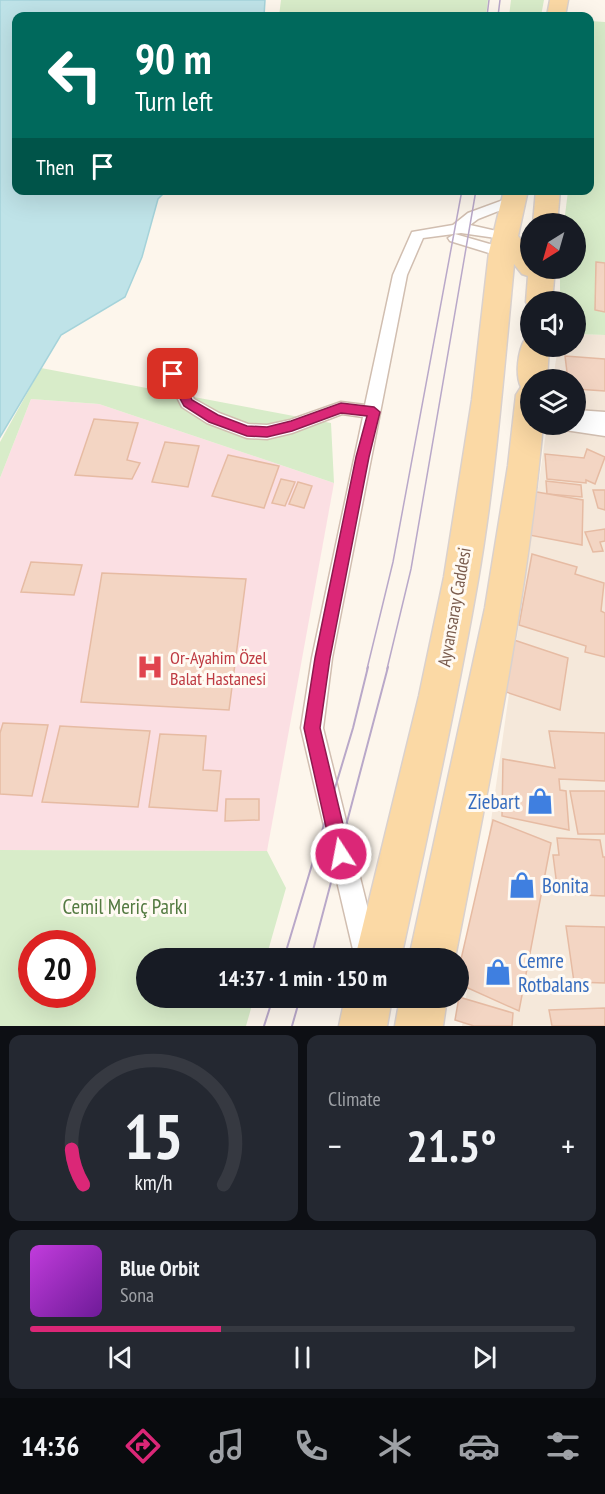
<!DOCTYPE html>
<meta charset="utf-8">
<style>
:root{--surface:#171b24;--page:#242831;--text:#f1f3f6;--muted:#9ea1a6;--line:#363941;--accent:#db2777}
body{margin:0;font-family:"PT Sans Narrow",sans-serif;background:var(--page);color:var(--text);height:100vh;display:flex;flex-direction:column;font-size:22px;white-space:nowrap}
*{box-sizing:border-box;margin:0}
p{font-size:20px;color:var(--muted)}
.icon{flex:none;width:33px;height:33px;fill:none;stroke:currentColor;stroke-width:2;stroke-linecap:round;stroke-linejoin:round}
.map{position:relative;height:1026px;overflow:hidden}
.panel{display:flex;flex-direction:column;gap:9px;padding:9px;background:#0d0f14;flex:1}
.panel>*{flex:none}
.guide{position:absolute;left:12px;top:12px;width:582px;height:183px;border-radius:12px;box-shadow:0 6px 24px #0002;background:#00695c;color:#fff;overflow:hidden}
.needle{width:39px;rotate:217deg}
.tools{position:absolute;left:520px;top:213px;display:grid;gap:12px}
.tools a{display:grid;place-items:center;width:66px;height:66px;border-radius:50%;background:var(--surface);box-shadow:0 6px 24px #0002;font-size:30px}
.speed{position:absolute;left:18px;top:930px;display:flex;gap:12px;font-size:30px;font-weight:700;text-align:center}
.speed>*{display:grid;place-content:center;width:78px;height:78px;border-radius:50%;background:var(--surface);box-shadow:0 6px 24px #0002;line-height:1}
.speed .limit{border:9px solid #d22;background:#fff;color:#111}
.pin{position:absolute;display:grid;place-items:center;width:51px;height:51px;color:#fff;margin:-26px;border-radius:12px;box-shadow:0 3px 9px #0006}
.me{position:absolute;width:66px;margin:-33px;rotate:349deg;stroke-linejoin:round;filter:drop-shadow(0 0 4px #0008)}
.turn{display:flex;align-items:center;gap:21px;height:126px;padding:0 24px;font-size:27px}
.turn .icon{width:78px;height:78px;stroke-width:2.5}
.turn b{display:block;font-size:42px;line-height:51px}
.then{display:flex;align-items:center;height:57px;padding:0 24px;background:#0003;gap:12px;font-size:22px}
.big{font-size:45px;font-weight:700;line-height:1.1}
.panel .widget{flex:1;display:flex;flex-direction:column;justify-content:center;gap:9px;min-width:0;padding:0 21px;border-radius:12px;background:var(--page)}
.panel .dial{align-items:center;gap:0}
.dial svg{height:156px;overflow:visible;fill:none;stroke:var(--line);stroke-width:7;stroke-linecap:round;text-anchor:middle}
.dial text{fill:var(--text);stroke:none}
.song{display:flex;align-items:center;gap:18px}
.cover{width:72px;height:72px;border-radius:9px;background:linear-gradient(135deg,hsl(290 70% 55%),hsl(280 70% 35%))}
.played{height:6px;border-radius:3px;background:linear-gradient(90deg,var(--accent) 35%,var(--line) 35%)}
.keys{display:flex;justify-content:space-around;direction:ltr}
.heat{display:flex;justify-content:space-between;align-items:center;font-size:33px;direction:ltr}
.panel .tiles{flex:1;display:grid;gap:9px;grid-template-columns:1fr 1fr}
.widget:last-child{grid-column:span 2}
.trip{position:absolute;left:136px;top:948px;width:333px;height:60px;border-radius:30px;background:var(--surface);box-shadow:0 6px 24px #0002;font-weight:700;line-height:60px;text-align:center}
.tab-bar{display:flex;height:96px;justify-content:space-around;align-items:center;background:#090b0e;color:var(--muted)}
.tab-bar .icon{width:42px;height:42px}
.tab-bar .current{color:var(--accent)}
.tab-bar b{font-size:27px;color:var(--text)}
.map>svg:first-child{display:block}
</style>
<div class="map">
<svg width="605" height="1026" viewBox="0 0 605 1026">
<rect width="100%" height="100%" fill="#fdf6ec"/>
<polygon fill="#f5e8da" points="576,334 605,335 605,1026 462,1026 547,425 576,424 576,380 553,379 558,347 576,346"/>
<polygon fill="#fbdfe3" points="31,399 99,404 334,483 267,851 0,850 0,478"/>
<g fill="#d8ecc9" fill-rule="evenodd">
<polygon points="281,0 488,0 486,16 279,16"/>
<polygon points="511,0 544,0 541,16 509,16"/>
<polygon points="590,21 605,22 605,335 576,334 576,302 560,301 560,269 576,268 576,224 564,223 568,191 590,190"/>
<polygon points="41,368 331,423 334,483 99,404 31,399 0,478 0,442"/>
<path d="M0,850L267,851L286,888L266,958H147V998H254L246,1026H0ZM32,944H82V994H32Z"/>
</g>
<polygon fill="#bfe3e8" stroke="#a5d3da" stroke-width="1.5" points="0,0 265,0 264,16 16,16 16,190 166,191 158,199 142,257 125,297 61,335 0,437"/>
<g fill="#f3d5c3" stroke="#e6bba3" stroke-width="1.5">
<polygon points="596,262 605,263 605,312 595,310"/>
<polygon points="565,356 605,359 605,391 576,389 576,380 568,380"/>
<polygon points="94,419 138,423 127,460 140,463 132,479 75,475"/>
<polygon points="165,442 199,446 188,487 152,482"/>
<polygon points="587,449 605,457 595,484 586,480 586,483 547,479 545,454 584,458"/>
<polygon points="228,455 279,466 264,508 212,496"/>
<polygon points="281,479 295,482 285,506 272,503"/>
<polygon points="546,481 581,485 582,497 547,494"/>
<polygon points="298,482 312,486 304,508 289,504"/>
<polygon points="593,490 605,490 605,510 598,508"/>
<polygon points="531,491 583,500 582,545 529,535"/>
<polygon points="605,529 605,541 600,542 603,551 593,552 585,532"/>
<polygon points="532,554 577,567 575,574 604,583 601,611 605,613 605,657 585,652 586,646 519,625"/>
<polygon points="31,562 82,565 74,595 21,592"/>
<polygon points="102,573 246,579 229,710 81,702"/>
<polygon points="511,639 568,658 560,710 500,690"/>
<polygon points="3,723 48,725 32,796 0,794 0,733"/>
<polygon points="60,726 150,731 138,807 42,802"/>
<polygon points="549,731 605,733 605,781 559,779 560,790 566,791 569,830 502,816 503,759 555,768"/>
<polygon points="160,734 206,736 203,770 221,771 217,811 149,807"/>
<polygon points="570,791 605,791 605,834 578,834"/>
<polygon points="226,799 259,799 259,820 225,821"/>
<polygon points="493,820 551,843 519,1011 459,984 459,968"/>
<polygon points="557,838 600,840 603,857 605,857 605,896 558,894 553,855 559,855"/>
<polygon points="566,926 605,927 605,983 574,982"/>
<polygon points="459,997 513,1013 512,1026 474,1026 455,1020"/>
<polygon points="605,1008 605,1026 552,1026 549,1010"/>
</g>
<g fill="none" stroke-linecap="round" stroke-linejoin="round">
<defs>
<g id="lane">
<polygon points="514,196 519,197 519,203 478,219 470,225 510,234 510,240 461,233 423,238 407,275 332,658 323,728 380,958 355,958 301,728 312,658 363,417 342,414 292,433 267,439 247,438 207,423 182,407 165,374 167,370 179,370 194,399 219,413 248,424 267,425 290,420 341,402 365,405 393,275 412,232 453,225 468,213"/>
<polygon points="455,234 507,249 509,252 502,257 450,241 448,238"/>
</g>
<polygon id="street" points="576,410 605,412 605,436 565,430 562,424 576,424"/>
<g id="primary">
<polygon points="550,0 568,0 565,16 547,16"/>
<path d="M504,190H528L518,236L531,251V268H555L552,302H531L530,309L526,302L528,276L522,274L514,264C504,369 496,475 478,580C456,707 428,832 401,958H355L419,696L444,577L472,400L489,252Z"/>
<polygon points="536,190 560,190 557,224 533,224"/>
<path d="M531,337V346H549L547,380H531V424H543C527,604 489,781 455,958H409L485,608L508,466L516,395L521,387C515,375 518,351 525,339Z"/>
<polygon points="345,998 392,998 387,1026 339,1026"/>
<polygon points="400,998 447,998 443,1026 395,1026"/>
</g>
</defs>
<use href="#lane" stroke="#d1beb0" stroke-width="3"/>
<use href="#street" stroke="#d1beb0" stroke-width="3"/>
<use href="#primary" stroke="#dad1cd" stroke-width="3"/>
<use href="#lane" fill="#fff" fill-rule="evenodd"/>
<use href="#street" fill="#fff" fill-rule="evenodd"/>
<use href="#primary" fill="#fbd9a5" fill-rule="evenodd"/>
<g stroke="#b9a8c9" stroke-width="1.5">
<polyline points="487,16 489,0"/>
<polyline points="498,16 500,0"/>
<polyline points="367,669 393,562 462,190"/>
<polyline points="387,669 411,569 476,190"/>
</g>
<g stroke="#b9a8c9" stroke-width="2">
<polyline points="284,958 353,728 368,667"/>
<polyline points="311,958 388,667"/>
<polyline points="264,1026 273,998"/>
<polyline points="292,1026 300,998"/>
</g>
</g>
<polygon fill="#db2777" stroke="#8e194d" stroke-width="1.5" points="173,370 178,371 192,400 218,415 247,426 267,427 291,421 341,403 374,407 380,412 369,457 330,658 320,728 350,854 347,860 341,863 334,860 332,854 304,728 315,658 356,457 367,416 341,413 292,431 267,437 247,436 209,422 184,406 167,374"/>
<defs>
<symbol id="hospital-bare" viewBox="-9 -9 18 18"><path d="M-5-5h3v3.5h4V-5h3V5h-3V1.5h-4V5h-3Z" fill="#e0444e" stroke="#fffaf3" stroke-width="2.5" paint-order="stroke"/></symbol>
<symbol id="shop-bare" viewBox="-9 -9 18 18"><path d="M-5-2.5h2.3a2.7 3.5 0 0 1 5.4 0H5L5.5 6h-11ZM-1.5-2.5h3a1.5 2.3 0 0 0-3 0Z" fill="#3f7fe0" stroke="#fffaf3" stroke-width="2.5" paint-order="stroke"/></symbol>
</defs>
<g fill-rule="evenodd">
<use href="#hospital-bare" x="131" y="648" width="38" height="38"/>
<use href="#shop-bare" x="521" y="782" width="38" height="38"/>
<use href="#shop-bare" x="503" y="866" width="38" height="38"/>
<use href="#shop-bare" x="479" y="953" width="38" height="38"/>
</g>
<g text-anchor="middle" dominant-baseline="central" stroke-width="6" stroke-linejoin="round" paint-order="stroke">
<g font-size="18" fill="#7a5c4d" stroke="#fffaf3">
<text transform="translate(454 607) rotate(-80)">Ayvansaray Caddesi</text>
</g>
<g font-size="18" fill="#be3a42" stroke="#fffaf3" text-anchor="start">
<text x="170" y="657">Or-Ayahim Özel<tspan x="170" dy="21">Balat Hastanesi</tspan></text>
</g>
<g font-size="21" fill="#366cbe" stroke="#fffaf3" text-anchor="start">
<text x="520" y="801" text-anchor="end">Ziebart</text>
<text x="542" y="885">Bonita</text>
<text x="518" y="960">Cemre<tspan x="518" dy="24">Rotbalans</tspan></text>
</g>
<g font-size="21" fill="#537a41" stroke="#fffaf3">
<text x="125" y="906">Cemil Meriç Parkı</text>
</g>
</g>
</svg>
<div class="tools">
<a><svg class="needle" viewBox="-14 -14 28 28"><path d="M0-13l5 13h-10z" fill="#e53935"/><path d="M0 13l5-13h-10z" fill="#9ea1a6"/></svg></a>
<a><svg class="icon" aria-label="sound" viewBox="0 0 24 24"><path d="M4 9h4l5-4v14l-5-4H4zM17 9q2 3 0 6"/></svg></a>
<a><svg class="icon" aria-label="layers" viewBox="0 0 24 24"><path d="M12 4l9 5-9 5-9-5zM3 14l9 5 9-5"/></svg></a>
</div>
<div class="speed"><div class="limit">20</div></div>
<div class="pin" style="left:173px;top:374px;background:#d93025"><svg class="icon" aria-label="arrive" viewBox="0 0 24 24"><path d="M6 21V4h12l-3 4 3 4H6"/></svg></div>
<svg class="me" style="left:341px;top:854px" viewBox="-20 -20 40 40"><circle r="17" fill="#db2777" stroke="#fff" stroke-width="3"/><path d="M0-11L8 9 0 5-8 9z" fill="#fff"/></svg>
<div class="trip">14:37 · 1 min · 150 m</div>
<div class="guide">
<div class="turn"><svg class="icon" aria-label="left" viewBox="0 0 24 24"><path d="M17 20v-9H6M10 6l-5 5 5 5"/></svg><div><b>90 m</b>Turn left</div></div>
<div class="then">Then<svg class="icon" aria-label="arrive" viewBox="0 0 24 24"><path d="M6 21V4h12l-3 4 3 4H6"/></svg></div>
</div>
</div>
<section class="panel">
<div class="tiles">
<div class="widget dial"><svg viewBox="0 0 100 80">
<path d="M14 69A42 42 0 1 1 86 69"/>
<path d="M14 69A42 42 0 0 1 8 51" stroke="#db2777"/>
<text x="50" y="56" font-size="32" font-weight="700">15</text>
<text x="50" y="72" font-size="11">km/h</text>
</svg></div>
<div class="widget"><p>Climate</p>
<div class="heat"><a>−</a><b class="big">21.5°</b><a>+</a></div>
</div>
<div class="widget">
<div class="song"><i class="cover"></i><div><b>Blue Orbit</b><p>Sona</p></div></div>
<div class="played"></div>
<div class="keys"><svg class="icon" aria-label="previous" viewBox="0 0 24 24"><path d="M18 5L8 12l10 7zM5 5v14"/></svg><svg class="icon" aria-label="pause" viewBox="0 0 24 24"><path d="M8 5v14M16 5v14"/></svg><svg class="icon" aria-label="next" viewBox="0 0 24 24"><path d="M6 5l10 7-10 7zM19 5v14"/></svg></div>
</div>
</div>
</section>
<nav class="tab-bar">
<b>14:36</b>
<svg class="icon current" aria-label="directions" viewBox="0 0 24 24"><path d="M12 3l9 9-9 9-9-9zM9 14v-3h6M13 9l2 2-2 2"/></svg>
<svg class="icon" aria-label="music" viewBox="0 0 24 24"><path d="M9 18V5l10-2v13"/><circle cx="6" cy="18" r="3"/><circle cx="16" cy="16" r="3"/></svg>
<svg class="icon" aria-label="phone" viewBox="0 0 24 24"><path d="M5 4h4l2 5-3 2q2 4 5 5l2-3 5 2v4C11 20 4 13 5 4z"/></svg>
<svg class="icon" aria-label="climate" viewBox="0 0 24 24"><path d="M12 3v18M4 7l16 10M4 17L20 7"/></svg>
<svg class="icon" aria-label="car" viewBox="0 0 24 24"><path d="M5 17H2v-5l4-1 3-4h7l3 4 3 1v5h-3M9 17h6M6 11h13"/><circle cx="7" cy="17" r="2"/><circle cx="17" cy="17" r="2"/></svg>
<svg class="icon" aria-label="filters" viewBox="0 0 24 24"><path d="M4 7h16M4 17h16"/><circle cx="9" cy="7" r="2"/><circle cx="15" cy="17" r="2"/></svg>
</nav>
